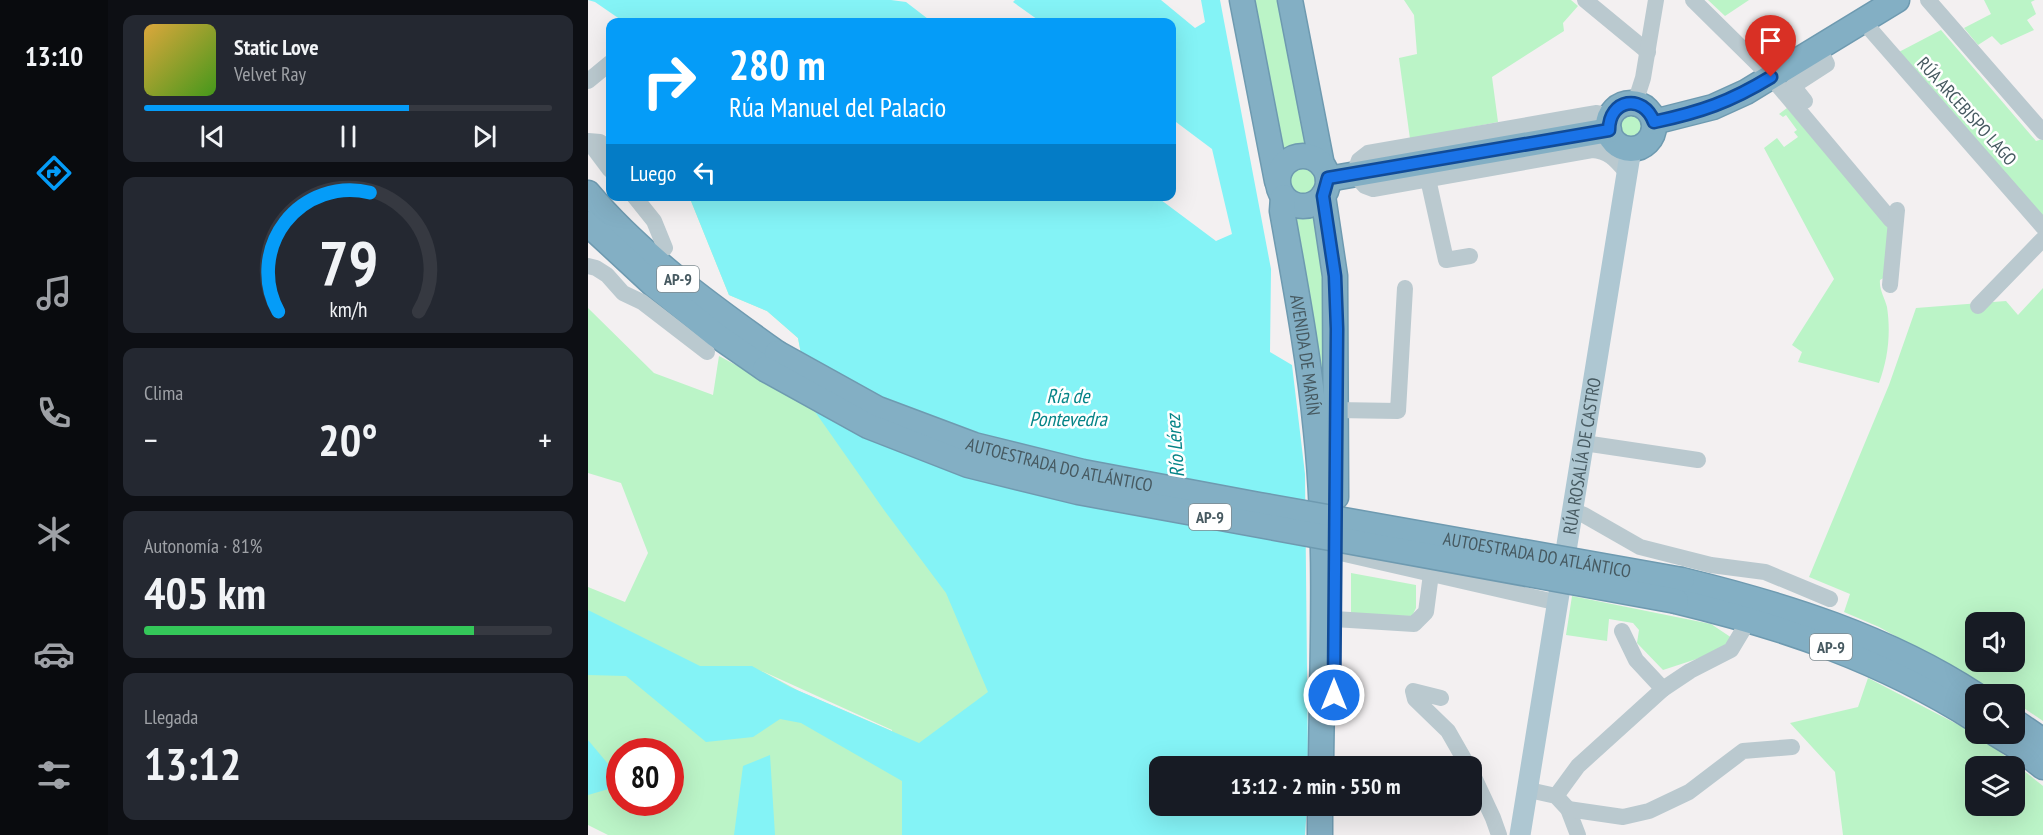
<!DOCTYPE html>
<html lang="es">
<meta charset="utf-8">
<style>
:root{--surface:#171b24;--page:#242831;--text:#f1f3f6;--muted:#9ea1a6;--line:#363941;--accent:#059cf8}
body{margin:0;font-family:"PT Sans Narrow",sans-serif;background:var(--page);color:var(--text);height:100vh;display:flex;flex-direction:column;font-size:22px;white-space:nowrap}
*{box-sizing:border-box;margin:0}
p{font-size:20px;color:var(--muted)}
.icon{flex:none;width:33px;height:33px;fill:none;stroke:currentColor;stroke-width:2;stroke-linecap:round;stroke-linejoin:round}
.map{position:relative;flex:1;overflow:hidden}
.panel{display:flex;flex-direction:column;gap:15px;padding:15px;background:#0d0f14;width:480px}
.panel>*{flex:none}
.hud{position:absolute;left:18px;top:18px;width:570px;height:183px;border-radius:12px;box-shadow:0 6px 24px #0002;background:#059cf8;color:#fff;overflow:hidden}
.tools{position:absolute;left:1377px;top:612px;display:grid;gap:12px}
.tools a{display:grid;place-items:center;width:60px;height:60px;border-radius:12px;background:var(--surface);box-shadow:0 6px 24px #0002;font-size:30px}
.speed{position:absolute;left:18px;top:738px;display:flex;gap:12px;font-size:30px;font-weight:700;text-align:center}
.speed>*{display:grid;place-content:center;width:78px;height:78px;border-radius:50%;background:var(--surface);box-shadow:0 6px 24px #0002;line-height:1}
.speed .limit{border:9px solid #d22;background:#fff;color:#111}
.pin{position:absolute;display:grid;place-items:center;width:51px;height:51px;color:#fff;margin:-62px -26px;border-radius:50% 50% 50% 0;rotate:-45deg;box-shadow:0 0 6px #0007}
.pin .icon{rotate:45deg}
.me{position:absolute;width:66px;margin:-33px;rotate:0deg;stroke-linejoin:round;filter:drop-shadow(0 0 4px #0008)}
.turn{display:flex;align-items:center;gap:21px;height:126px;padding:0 24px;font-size:27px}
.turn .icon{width:78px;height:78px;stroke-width:2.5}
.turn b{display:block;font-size:42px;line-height:51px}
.then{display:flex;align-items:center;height:57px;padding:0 24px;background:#0003;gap:12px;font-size:22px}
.big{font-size:45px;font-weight:700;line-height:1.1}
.panel .tile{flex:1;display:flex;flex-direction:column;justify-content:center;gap:9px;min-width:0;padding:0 21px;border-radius:12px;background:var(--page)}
.panel .dial{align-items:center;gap:0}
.dial svg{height:156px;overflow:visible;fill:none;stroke:var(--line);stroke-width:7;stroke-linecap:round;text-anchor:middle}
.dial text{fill:var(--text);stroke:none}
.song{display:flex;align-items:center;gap:18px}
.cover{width:72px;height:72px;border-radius:9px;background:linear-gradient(135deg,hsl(40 70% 55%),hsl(100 70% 35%))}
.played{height:6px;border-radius:3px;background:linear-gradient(90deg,var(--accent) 65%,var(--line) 65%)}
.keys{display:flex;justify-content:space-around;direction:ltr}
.heat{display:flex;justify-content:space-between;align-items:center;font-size:33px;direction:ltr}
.charge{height:9px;border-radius:4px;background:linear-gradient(90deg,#34c759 81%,var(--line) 0)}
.trip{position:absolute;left:561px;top:756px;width:333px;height:60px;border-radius:12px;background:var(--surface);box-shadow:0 6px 24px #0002;font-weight:700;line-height:60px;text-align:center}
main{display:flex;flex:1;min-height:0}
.tab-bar{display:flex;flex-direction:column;width:108px;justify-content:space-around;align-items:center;background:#090b0e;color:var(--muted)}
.tab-bar .icon{width:42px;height:42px}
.tab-bar .current{color:var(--accent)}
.tab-bar b{font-size:27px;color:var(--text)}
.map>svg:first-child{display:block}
</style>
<main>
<nav class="tab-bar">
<b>13:10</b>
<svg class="icon current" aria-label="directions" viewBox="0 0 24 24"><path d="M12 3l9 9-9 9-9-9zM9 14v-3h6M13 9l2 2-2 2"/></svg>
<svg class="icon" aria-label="music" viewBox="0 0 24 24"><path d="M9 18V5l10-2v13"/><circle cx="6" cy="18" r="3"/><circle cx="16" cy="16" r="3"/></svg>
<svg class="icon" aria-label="phone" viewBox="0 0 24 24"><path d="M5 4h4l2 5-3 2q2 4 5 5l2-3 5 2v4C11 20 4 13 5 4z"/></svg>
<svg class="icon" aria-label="climate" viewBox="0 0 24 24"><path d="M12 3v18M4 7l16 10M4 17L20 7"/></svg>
<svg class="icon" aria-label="car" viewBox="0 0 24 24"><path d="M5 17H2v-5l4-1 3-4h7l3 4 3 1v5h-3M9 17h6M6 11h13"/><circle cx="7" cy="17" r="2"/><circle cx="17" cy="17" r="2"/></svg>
<svg class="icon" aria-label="filters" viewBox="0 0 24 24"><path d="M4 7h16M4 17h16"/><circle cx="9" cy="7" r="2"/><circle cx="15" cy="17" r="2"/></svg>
</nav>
<section class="panel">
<div class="tile">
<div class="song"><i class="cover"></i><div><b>Static Love</b><p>Velvet Ray</p></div></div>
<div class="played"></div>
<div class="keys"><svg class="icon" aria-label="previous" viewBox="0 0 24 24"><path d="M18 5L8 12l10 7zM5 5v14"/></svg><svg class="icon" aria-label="pause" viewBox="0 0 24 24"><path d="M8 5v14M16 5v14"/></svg><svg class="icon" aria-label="next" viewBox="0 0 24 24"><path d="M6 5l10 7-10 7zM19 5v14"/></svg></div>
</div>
<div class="tile dial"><svg viewBox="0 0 100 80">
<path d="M14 69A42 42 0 1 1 86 69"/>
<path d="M14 69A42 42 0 0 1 61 8" stroke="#059cf8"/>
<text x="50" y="56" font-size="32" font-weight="700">79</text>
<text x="50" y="72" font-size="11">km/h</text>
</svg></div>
<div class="tile"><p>Clima</p>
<div class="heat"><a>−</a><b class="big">20°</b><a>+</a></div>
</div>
<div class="tile"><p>Autonomía · 81%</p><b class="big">405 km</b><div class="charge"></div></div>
<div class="tile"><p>Llegada</p><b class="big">13:12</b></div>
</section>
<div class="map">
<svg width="1455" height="835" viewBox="0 0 1455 835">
<rect width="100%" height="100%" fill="#f3f0f1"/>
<g fill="#bbf4c7" fill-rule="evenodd">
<polygon points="664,0 691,0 722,149 703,149 692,154"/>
<polygon points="816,0 983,0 990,6 975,23 976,31 904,77 910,122 822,139 811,58 829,54 826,15"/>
<polygon points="1120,0 1161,0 1137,16"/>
<polygon points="1396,0 1447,0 1443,2 1448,14 1439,20 1446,30 1413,45 1404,36 1390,45 1376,28 1403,14"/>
<polygon points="1353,30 1448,141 1455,139 1455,219 1309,53"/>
<path d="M1199,108L1304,230L1299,276L1292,280C1291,290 1297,298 1299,307C1303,333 1300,359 1291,383L1210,362L1214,352L1204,345L1246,279L1176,148L1189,138L1196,147L1210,137L1206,132L1209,130L1198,115L1195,117L1191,114Z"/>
<circle cx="1043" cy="126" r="12"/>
<circle cx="714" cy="181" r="13"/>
<path d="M106,196L274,197L488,835H20L0,825V587L37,602L60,553L33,483L0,473V308L66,373L125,395L131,356L223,405L210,338L179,311L141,295L103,201ZM174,671L304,730V731L211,691ZM32,752H82V802H32Z"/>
<polygon points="699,212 715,216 731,212 740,318 741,492"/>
<path d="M1455,288V721L1427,702L1426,694H1412L1291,627L1256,612L1262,594L1221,577L1301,385L1328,308L1418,301L1430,315ZM1388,622H1426V662H1388Z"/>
<polygon points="763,573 828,585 828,608 824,616 763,615"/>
<polygon points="984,596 1123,624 1144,638 1133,651 1075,670 1049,643 1051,630 1045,623 1021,619 1019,641 978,635"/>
<path d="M1280,678L1392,736L1455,786V835H1255L1247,772L1202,723L1270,707ZM1388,766H1426V806H1388Z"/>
</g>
<g fill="#84f3f6">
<polygon points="0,0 303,0 318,2 344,22 36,22 7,2"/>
<polygon points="427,0 573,0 607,28 617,22 613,0 632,0 683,269 682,352 704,365 717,474 720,766 572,766 572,806 719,806 717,835 314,835 314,781 213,723 192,719 165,737 118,742 38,676 0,675 0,610 112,666 164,666 202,687 331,743 400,692 358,593 296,510 223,406 210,338 179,311 141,295 103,201 106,196 569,197 628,241 644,234 624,149 584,119 584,22 453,22 425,2"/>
<polygon points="0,740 31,777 31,786 0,795"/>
<polygon points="182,755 187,835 146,835 155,766"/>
</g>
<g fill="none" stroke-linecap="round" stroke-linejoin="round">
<defs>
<g id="highway">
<polyline points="654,0 689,181"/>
<polyline points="702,0 734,165"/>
<circle cx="1043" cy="126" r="23"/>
<polyline points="1066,122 1125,107 1158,92 1309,0"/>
<circle cx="715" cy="181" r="25"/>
<polyline points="740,179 1021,130"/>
<path d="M0,193C52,255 123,306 189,353"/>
<polyline points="735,196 747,276 748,497"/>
<path id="s2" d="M695,197L694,211C707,284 721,357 728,431C740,542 734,655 733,766"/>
<polyline points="0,224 67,286 128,335 177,369"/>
<path d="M1094,580C1196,605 1299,637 1388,695"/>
<path d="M1088,601C1196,627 1293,660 1388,720"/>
<polyline points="1426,721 1455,741"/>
<polyline points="1408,734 1431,748 1455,767"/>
<polyline points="732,835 732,806"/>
</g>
</defs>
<use href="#highway" stroke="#6e9ab0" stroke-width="27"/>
<g stroke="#bac9cf" stroke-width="16">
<polyline points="997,0 1060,52"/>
<polyline points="1105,0 1183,77 1303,220"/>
<polyline points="1340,0 1455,132"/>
<polyline points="1275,21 1455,227"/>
<polyline points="0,81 22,63"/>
<polyline points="1217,101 1205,86 1239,64 1231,49"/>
<polyline points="1047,103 1055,78 1068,0"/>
<path d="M1023,116L1009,113L997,115L780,153L771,160L766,174L777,186L785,189L1004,150C1021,151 1028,160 1039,173"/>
<polyline points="0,141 12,142 22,149"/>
<polyline points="1,142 22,170"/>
<polyline points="840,179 858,260 882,256"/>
<polyline points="46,196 66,221 77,248"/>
<polyline points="0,266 8,268 19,275 35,293 54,302 119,352"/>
<polyline points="1302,285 1309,210"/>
<polyline points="1390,306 1455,239"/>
<polyline points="748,410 810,411 817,288"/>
<polyline points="996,443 1110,460"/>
<polyline points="986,511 996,515 1052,547 1123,565 1177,572 1242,599"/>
<polyline points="748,552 971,603"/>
<polyline points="746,619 826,624 838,612 843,574"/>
<polyline points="1075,689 1102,671 1143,650 1155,630"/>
<polyline points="853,698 825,691 827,699 860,731 880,766"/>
<polyline points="884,773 905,818 911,835"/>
<polyline points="941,790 968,796 980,809 990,835"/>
<polyline points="968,796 990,766 1075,689 1048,660 1034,631"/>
<polyline points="980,809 1035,817 1061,811 1101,792 1155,751 1204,747"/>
</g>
<path stroke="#aec7d2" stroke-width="21" id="s1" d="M932,835L1043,149"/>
<use href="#highway" stroke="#83afc4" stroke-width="24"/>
<defs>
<g id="highway-bridge">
<path id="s3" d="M189,353L290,409L386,445L495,472L671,505L1094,580"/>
<polyline points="177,369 280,426 380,465 490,492 1088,601"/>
</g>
</defs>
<use href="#highway-bridge" stroke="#6e9ab0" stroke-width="27" stroke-linecap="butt"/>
<use href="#highway-bridge" stroke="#83afc4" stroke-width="24"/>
</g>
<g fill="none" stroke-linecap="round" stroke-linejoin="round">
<defs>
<path id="route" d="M746,695L749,329L747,276L735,196L740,178L1021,130C1021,99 1055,93 1066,122C1113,112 1142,102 1183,77"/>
</defs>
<use href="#route" stroke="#114b97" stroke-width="15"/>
<use href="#route" stroke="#1a73e8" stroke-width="10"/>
</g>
<g text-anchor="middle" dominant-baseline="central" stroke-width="5" stroke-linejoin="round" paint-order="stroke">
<g fill="#fff" stroke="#7e8b90" stroke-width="1.5">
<rect x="69" y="266" width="42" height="26" rx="4.5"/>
<rect x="601" y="504" width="42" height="26" rx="4.5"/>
<rect x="1222" y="634" width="42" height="26" rx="4.5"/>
</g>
<g font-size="16" font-weight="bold" fill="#465960">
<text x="90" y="279">AP-9</text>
<text x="622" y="517">AP-9</text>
<text x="1243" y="647">AP-9</text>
</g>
<g font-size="18" fill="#465960" stroke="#fff">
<text transform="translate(1379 111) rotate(48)">RÚA ARCEBISPO LAGO</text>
<text stroke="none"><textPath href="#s2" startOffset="160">AVENIDA DE MARÍN</textPath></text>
<text stroke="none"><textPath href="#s1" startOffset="384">RÚA ROSALÍA DE CASTRO</textPath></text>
<text stroke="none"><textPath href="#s3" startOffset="306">AUTOESTRADA DO ATLÁNTICO</textPath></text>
<text stroke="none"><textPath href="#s3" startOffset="792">AUTOESTRADA DO ATLÁNTICO</textPath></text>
</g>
<g font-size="20" font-style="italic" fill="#058487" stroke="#fff">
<text x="480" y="396">Ría de<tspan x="480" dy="23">Pontevedra</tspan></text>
<text transform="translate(587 446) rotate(-94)">Río Lérez</text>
</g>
</g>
</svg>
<div class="tools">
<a><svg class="icon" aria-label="sound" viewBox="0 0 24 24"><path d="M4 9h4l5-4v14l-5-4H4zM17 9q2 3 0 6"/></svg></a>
<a><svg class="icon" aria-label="search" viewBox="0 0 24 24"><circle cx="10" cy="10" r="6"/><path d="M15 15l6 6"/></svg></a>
<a><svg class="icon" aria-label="layers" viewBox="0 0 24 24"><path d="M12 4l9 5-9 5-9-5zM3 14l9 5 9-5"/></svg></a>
</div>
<div class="speed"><div class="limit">80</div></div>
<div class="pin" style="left:1183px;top:77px;background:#d93025"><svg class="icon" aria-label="arrive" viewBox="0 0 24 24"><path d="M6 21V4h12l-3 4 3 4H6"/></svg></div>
<svg class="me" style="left:746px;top:695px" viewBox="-20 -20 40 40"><circle r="17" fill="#1a73e8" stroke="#fff" stroke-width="3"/><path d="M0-11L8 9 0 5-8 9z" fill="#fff"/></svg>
<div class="trip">13:12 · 2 min · 550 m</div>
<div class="hud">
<div class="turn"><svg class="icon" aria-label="right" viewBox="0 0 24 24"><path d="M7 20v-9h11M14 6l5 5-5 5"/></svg><div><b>280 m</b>Rúa Manuel del Palacio</div></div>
<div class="then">Luego<svg class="icon" aria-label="left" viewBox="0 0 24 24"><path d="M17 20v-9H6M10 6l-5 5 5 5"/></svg></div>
</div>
</div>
</main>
